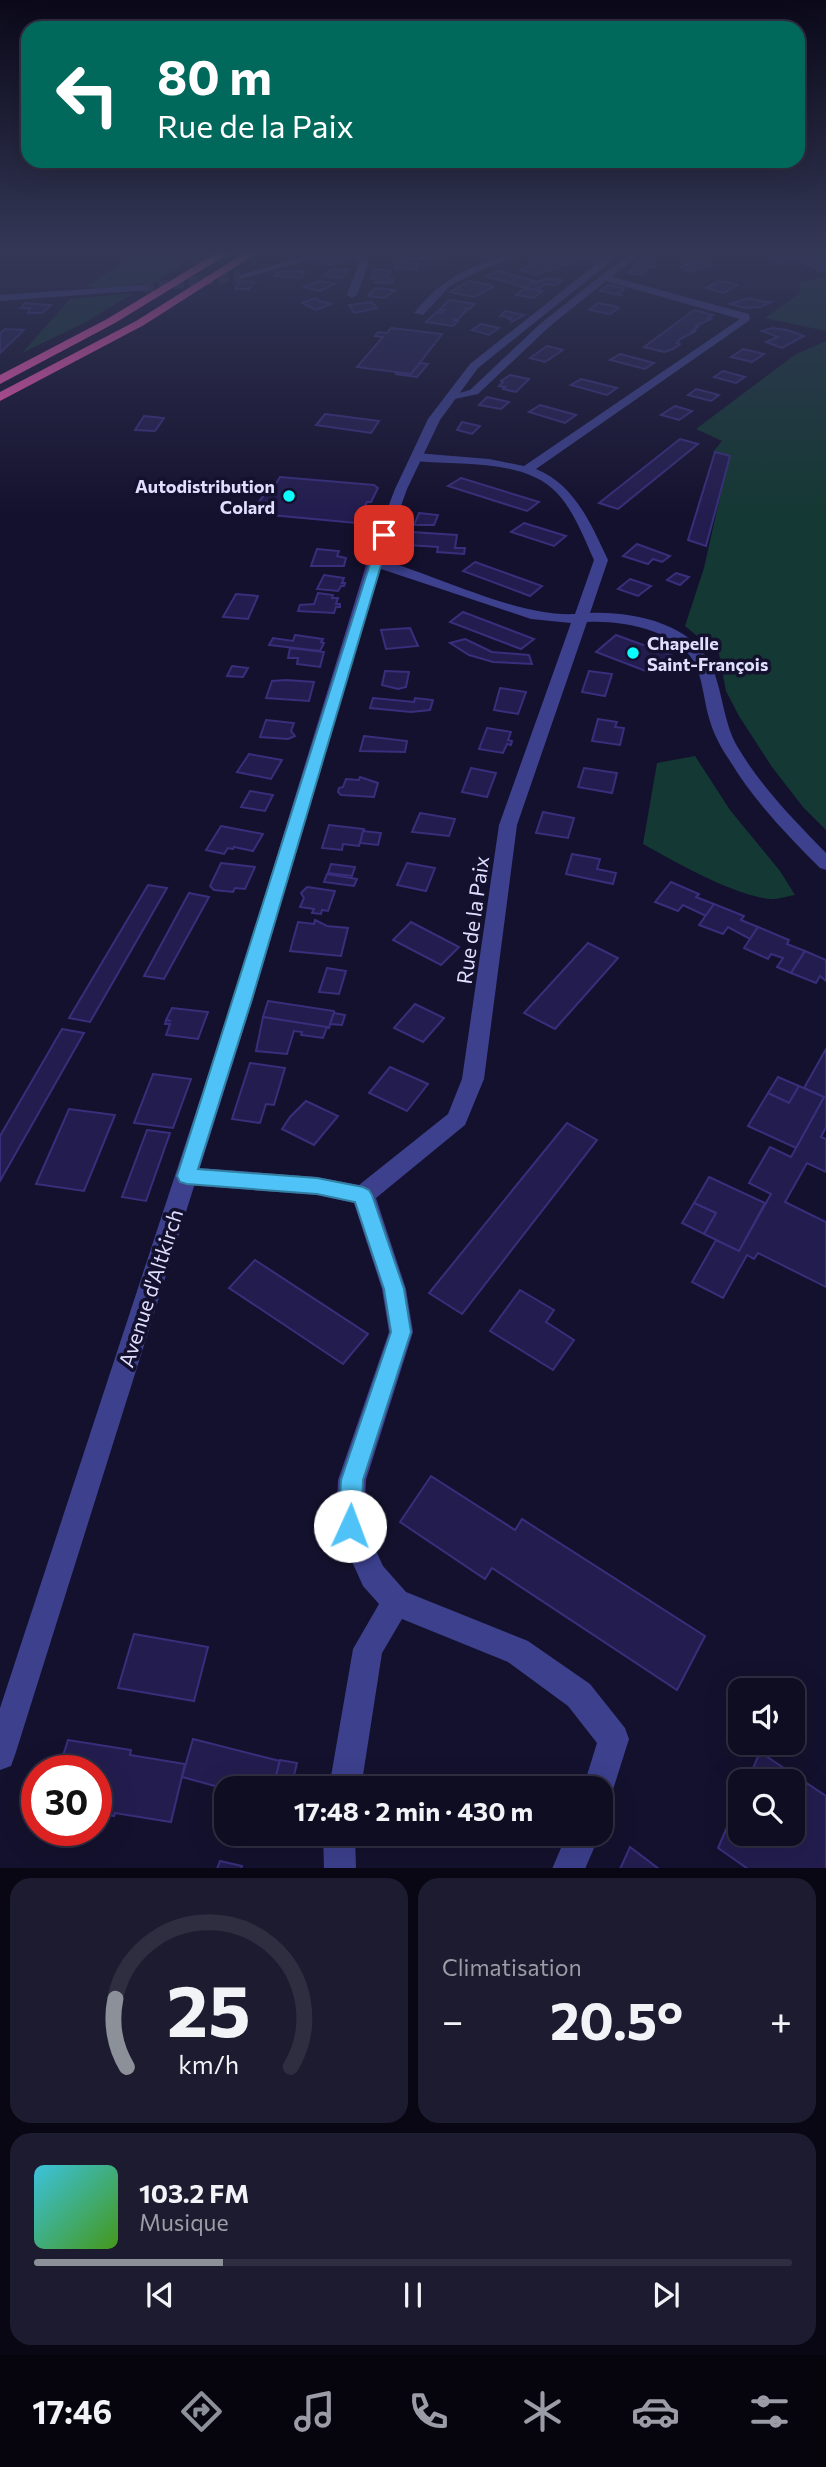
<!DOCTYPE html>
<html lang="fr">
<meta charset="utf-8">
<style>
:root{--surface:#0f0d22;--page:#1d1b2f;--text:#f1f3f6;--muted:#9b9ca5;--line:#2f2d40;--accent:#8c9099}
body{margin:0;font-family:Commissioner,sans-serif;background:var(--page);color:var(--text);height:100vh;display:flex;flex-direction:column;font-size:26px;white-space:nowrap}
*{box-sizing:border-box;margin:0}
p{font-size:23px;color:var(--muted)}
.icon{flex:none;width:38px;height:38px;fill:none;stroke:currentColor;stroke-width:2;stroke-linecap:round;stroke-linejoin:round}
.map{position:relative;height:1868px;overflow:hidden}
.drawer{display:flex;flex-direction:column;gap:10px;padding:10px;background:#080713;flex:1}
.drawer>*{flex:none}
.top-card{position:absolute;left:21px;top:21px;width:784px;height:147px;border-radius:21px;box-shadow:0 7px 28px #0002,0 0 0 2px var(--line);background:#00695c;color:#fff;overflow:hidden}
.controls{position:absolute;left:728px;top:1678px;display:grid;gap:14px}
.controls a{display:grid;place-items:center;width:77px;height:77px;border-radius:14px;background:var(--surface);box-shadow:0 7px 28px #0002,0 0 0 2px var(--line);font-size:35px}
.speed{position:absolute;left:21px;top:1755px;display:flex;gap:14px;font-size:35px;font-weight:700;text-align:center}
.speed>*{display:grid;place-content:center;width:91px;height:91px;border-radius:50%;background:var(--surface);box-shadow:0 7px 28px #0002,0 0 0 2px var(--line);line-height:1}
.speed .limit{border:10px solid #d22;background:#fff;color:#111}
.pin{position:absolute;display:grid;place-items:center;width:60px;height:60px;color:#fff;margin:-30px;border-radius:14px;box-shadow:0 4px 10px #0006}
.me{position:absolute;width:77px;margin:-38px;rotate:2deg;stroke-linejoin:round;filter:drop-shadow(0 0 5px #0008)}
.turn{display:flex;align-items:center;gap:24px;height:147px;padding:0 21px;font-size:32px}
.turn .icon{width:91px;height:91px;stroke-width:2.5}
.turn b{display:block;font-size:49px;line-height:60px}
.big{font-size:52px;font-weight:700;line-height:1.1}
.drawer .tile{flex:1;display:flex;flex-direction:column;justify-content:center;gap:10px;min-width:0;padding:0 24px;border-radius:21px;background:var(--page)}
.drawer .dial{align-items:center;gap:0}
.dial svg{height:182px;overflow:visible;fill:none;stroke:var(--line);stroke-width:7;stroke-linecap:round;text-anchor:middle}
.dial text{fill:var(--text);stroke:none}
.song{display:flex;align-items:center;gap:21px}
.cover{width:84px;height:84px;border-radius:10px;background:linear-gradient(135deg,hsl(190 70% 55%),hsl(100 70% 35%))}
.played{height:7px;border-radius:4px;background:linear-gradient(90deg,var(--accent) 25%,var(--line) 25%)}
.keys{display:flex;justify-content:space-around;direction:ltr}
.heat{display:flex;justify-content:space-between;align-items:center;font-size:38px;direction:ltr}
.drawer .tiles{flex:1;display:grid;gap:10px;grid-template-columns:1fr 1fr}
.tile:last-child{grid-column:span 2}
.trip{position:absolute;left:214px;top:1776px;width:399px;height:70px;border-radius:21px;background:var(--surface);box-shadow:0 7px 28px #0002,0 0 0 2px var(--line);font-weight:700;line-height:70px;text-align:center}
.menu{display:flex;height:112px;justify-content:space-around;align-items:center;background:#06050e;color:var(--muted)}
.menu .icon{width:49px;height:49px}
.menu .on{color:var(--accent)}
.menu b{font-size:32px;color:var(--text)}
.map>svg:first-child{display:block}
</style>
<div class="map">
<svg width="826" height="1869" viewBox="0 0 826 1869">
<rect width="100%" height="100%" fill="#14112e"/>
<g fill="#143833">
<polygon points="140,254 198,254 157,282 101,289 86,286"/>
<polygon points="826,276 826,331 765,318 800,293 800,282"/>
<polygon points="134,293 86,322 22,353 70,299"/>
<polygon points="826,341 826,830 803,807 772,767 739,716 726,691 719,654 685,626 704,568 729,456 713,452 722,441 696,429 796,354"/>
<path d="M695,756L730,810L780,871L795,895C787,896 777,900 768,899C727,892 679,864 643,844L657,763Z"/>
</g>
<g fill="#231d4f" stroke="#372f7b" stroke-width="2">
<polygon points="405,254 442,254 442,256 427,256 427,259 405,259"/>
<polygon points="558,254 593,254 536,275 520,270"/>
<polygon points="766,254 826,254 826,258 820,259 815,256 781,262"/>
<polygon points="343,255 352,259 329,265 321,261"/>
<polygon points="644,256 656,258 651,266 657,267 648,268 641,275 628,273"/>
<polygon points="826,258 826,273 803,263 820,259"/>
<polygon points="694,261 711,265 689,272 681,267"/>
<polygon points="397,262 418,263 416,269 396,268"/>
<polygon points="332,269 349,270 343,278 324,276"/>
<polygon points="374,269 391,271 388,279 393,279 392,283 374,282 375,279 371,279"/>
<polygon points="285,271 305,272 301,278 274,276 277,272"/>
<polygon points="498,271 535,281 523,287 486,276"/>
<polygon points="548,278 562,280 556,285 545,284 537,290 522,287"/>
<polygon points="320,281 335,284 320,291 304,287"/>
<polygon points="469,281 490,285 493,287 474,297 450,292"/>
<polygon points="719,281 731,283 737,285 724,293 706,288"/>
<polygon points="239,282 247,281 255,282 249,289 235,289"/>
<polygon points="608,285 625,288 619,293 621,295 600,291"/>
<polygon points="375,288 395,290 385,298 368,296"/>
<polygon points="525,288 537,290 542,291 534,298 516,295"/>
<polygon points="315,298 320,301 331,304 316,310 302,303"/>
<polygon points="749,298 759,301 771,302 761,307 745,308 730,304"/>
<polygon points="449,300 475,304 470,309 464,308 467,310 457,320 452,319 458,321 453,326 426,322 436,312 442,313 444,310 439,310"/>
<polygon points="372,302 377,308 354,313 349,305"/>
<polygon points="25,303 35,304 51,305 42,313 28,313 30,308 21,308"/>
<polygon points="598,303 614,306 619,308 610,314 589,310"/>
<polygon points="694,310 713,315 708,318 711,319 696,326 698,327 692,331 696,331 680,339 677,343 680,344 673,349 664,352 644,347"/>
<polygon points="505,311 524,315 510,323 513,321 509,319 511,318 500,316"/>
<polygon points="481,324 499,328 489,335 472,330"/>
<polygon points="391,328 442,334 411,374 357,367 383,337 375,336 378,332 387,333"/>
<polygon points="772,328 787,330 804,336 782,348 766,342 778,337 762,331"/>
<polygon points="5,329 24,330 0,353 0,333"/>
<polygon points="547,346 563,350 545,362 530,358"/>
<polygon points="743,349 764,354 752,362 731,357"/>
<polygon points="620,354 654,363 645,369 610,360"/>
<polygon points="420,363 428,364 417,377 395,374 411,374"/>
<polygon points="723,371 745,377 736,383 714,377"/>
<polygon points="510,375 529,379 516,392 503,389 505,387 499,386 503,382 501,381"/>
<polygon points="581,379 617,388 607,395 571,385"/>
<polygon points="696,389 719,395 711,401 688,395"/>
<polygon points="487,397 509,402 501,409 479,405"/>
<polygon points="540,405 576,415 565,423 529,412"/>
<polygon points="675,406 692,411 679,420 661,415"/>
<polygon points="325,414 379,421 371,433 316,425"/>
<polygon points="144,416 164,418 155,431 135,430"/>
<polygon points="462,422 480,426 472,434 457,430"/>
<polygon points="680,439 698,444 618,509 599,503"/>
<polygon points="715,452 730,456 706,546 688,540"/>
<polygon points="280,477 374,485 378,488 371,502 367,502 356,523 250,513 265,494 269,495"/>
<polygon points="461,478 539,502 527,511 448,486"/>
<polygon points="419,513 438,515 434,525 414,525"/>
<polygon points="524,523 566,536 554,546 511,532"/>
<polygon points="412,532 457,535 455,548 465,548 464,554 437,552 438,547 408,545"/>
<polygon points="637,544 670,556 662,562 653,559 648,564 623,556"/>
<polygon points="317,549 339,551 337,556 346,558 344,566 311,566"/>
<polygon points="475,562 542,586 530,596 463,571"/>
<polygon points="676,573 689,577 680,585 667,580"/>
<polygon points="324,575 344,578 342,583 345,583 344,586 341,586 338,591 317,589"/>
<polygon points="630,579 651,586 638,596 618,589"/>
<polygon points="318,593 333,595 332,598 338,598 336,604 340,604 340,607 336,607 334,613 298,611 300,605 314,604"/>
<polygon points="236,594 258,596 248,619 223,617"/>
<polygon points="463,612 534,639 521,649 450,622"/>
<polygon points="410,628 418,646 386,649 381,630"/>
<polygon points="295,635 323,639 321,642 324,643 320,651 269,645 273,638 293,641"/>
<polygon points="616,635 671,655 651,673 596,652"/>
<polygon points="465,639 492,652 529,655 532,664 493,662 469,655 450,643"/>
<polygon points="290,648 324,652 320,667 297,664 298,658 288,658"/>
<polygon points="232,666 248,668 243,677 227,676"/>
<polygon points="385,671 409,672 406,687 398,689 382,685"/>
<polygon points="589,671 612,674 605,696 582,692"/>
<polygon points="286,680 314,682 309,701 266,698 272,681"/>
<polygon points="500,688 526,692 518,714 494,710"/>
<polygon points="373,698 414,702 415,698 433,700 430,710 411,712 370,708"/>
<polygon points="598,719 617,722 615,727 624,728 620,745 592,741"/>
<polygon points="266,720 294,723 291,731 295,736 288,739 260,737"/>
<polygon points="487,728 511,732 508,740 512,741 511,745 507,744 503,753 479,749"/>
<polygon points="364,736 407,741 405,752 360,751"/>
<polygon points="249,754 282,760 271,779 237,772"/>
<polygon points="471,768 496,773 487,797 462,792"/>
<polygon points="584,768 617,773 612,793 578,787"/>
<polygon points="360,777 378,783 374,797 341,795 338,792 339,788 343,787 346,779 359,780"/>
<polygon points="250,791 273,795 265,811 241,807"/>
<polygon points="543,812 574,818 568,838 536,833"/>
<polygon points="420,813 455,819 449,836 412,832"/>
<polygon points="329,825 364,829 359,846 343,844 342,850 322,848"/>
<polygon points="221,826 263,834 253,851 234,847 233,849 228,848 224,854 206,850"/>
<polygon points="363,831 381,833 378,845 360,843"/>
<polygon points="572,854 600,859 597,869 616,873 613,884 566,874"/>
<polygon points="221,863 255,867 245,889 235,888 233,892 214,890 210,886"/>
<polygon points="407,863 435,868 426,891 397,885"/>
<polygon points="331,864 355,867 352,876 328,873"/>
<polygon points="327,874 357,879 354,886 324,882"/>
<polygon points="671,882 699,894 696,897 714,904 706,916 683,905 678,911 655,902"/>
<polygon points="148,885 167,888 90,1022 69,1018"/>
<polygon points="307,887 335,891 328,911 322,910 321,914 312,913 314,909 300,907 304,898 301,893"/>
<polygon points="189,893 209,897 164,979 144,976"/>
<polygon points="714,904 744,916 741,920 758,927 750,939 728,927 723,934 699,925"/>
<polygon points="315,920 327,926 348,928 341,956 290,951 298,922 314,924"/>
<polygon points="411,922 459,947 441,965 393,940"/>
<polygon points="758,927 789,940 787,944 805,951 791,973 777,967 783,958 771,954 768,959 744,948"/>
<polygon points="588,943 618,958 555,1029 524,1013"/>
<polygon points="805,951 826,960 826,981 820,976 816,983 791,973"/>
<polygon points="327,968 346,971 339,994 319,992"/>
<polygon points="268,1001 334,1011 334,1013 329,1028 263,1017"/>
<polygon points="415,1004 444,1018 423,1042 394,1028"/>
<polygon points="172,1008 208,1012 198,1039 166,1035 170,1024 165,1024 166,1020 171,1021 166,1020"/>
<polygon points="334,1013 345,1015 342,1025 330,1024"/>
<polygon points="263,1017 327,1027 323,1038 301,1035 302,1032 294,1031 287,1054 256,1051"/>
<polygon points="62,1029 84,1033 0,1181 0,1136"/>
<polygon points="826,1049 826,1127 821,1137 826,1139 826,1172 807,1163 785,1202 826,1222 826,1287 758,1253 754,1259 747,1255 723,1298 692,1282 716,1240 739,1251 771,1194 749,1183 770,1147 791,1157 796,1148 824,1097 804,1088"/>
<polygon points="250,1063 285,1068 274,1105 266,1104 260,1123 232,1119"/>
<polygon points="390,1067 428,1084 407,1111 369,1093"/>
<polygon points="153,1074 191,1079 173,1128 134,1123"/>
<polygon points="778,1077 799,1086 789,1103 768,1093"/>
<polygon points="799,1086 824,1097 796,1148 748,1126 768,1093 789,1103"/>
<polygon points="306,1101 338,1116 314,1145 282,1129 290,1117"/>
<polygon points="69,1109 115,1115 84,1191 36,1184"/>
<polygon points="567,1123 597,1140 462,1314 429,1293"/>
<polygon points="147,1130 170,1133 146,1201 122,1197"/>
<polygon points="709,1177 765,1203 739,1251 704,1234 716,1213 694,1203"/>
<polygon points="694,1203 716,1213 704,1234 682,1223"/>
<polygon points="255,1260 368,1334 343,1364 229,1288"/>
<polygon points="520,1290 554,1310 546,1322 574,1340 553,1370 490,1331"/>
<polygon points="431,1476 515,1530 522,1519 705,1636 677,1690 492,1568 485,1579 400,1522"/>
<polygon points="134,1634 208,1647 194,1701 118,1688"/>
<polygon points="193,1739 280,1761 273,1788 226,1789 182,1777"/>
<polygon points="68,1740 131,1750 130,1755 185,1764 171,1822 115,1813 114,1816 96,1813 96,1771 58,1771"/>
<polygon points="760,1752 826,1796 826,1869 748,1869 718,1848 740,1797 740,1834 793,1834 793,1782 747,1782"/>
<polygon points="280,1760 297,1763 291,1788 273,1788"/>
<polygon points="630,1847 659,1869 620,1869"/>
<polygon points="220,1861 242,1866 241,1869 217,1869"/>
</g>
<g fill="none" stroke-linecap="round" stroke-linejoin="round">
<polyline stroke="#32304d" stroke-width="10" stroke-dasharray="10 5" stroke-linecap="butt" points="144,288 241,276"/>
<g fill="#3c408d" fill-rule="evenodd">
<polygon points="313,254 330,254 241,279 236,276"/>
<polygon points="350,254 361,254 369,261 357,295 352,298 347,295 359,262"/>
<path d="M510,254H525L483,269L450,286L423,315L414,313C443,277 467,268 510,254Z"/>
<path d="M629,254H640L612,277L749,314L750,320L536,469C575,485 591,524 608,560L590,613C631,611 692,623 711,665C723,691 723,721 737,746C761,787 794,820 826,853V870L820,868C787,835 754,801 730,761C721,748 713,733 709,718C704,701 703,682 696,666C680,630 621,620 587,622L517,825L484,1079L465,1125L376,1198L406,1289L413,1332L366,1480L364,1525L383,1566L406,1592L528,1641L590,1684L625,1728L629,1739L610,1799L600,1803V1788H583L597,1743L568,1706L508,1662L402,1619L382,1653L361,1788H329L353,1649L379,1604L363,1586L336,1526L338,1480L389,1332L382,1289L354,1203L317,1195L186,1185L178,1183L175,1176L178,1169L186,1167L317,1177L359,1185L448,1114L462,1079L499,825L571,623L531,619L369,565L367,562L374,558C434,573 515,617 575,614L594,560C584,538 574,511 557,493C524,458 460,466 416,461L410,457L416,453L489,459L524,466L740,319L606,281L549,327L478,394L445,401V397L470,390L541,323Z"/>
<polygon points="144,285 149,288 148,290 0,301 0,295"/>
<polygon points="323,1834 355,1834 356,1869 324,1869"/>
<polygon points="567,1834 600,1834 585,1869 552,1869"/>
</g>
<polygon fill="#3c408d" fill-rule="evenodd" points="609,254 620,254 478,368 440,420 407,489 381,562 253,999 15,1755 11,1766 0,1770 0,1708 233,999 367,562 395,489 428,419 470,364"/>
<g fill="#ff59b7" fill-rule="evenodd">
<polygon points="215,254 228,254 115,323 0,384 0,375 107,319"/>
<polygon points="243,254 255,254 144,325 0,401 0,392 136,321"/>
</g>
</g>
<linearGradient id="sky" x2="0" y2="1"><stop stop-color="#0b0919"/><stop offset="0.49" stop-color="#343857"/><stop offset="1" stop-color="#343857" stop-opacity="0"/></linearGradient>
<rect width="826" height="516" fill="url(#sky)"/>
<polygon fill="#4fc3f7" stroke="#337fa1" stroke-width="2" points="380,532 390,535 252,999 198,1169 317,1178 363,1187 369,1190 372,1195 404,1289 411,1332 363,1480 361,1526 358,1534 350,1537 342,1534 339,1526 341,1480 391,1332 384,1289 355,1202 317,1194 187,1184 180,1182 177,1176"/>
<g fill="#0afcff" stroke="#14112e" stroke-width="2.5">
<circle cx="289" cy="496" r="7"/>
<circle cx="633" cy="653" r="7"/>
</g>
<g text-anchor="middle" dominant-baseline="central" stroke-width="7" stroke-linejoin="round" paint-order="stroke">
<g font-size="18" font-weight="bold" fill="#dfdeff" stroke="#14112e" text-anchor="end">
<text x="275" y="486">Autodistribution<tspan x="275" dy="21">Colard</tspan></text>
<text x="647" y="643" text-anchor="start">Chapelle<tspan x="647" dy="21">Saint-François</tspan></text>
</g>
<g font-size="21" fill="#dfdeff" stroke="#14112e">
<text transform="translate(472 920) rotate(-82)">Rue de la Paix</text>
<text transform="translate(150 1288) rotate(-72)">Avenue d'Altkirch</text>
</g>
</g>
</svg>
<div class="controls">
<a><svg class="icon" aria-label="sound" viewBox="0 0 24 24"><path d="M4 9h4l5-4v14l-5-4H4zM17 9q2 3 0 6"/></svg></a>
<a><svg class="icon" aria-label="search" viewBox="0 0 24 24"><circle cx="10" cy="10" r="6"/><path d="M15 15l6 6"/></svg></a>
</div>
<div class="speed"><div class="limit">30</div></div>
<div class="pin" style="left:384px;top:535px;background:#d93025"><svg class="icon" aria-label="arrive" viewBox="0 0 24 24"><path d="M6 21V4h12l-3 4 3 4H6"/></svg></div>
<svg class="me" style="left:350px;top:1526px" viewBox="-20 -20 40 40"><circle r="19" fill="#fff"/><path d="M0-13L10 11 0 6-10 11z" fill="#4fc3f7"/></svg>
<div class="trip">17:48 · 2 min · 430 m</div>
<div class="top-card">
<div class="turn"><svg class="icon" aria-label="left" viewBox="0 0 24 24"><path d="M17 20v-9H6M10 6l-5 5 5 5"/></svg><div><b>80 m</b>Rue de la Paix</div></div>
</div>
</div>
<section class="drawer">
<div class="tiles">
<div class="tile dial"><svg viewBox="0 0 100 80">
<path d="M14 69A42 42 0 1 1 86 69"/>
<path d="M14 69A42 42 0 0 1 9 39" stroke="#8c9099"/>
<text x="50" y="56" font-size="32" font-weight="700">25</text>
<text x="50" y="72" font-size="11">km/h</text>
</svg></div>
<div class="tile"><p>Climatisation</p>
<div class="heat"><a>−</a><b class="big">20.5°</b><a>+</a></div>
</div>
<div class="tile">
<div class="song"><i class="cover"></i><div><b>103.2 FM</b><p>Musique</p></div></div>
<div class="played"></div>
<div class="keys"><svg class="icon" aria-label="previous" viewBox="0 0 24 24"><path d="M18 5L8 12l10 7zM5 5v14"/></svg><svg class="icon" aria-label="pause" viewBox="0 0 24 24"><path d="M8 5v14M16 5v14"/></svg><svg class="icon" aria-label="next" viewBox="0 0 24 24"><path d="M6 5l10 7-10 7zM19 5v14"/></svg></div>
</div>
</div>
</section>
<nav class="menu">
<b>17:46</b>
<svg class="icon on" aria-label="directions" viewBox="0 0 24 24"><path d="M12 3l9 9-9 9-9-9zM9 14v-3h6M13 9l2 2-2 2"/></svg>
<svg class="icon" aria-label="music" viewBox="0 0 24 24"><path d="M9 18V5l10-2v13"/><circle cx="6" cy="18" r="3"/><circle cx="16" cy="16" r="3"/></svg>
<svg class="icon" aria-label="phone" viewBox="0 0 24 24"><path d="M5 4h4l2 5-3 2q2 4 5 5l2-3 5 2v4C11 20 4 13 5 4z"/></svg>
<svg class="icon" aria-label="climate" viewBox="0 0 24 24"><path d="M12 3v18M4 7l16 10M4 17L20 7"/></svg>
<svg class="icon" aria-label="car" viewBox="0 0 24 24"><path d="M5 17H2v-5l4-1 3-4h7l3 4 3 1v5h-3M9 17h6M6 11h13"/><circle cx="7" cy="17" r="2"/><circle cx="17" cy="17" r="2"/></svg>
<svg class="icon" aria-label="filters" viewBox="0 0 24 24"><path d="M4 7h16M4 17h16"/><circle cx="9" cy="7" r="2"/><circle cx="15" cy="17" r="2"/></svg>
</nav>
